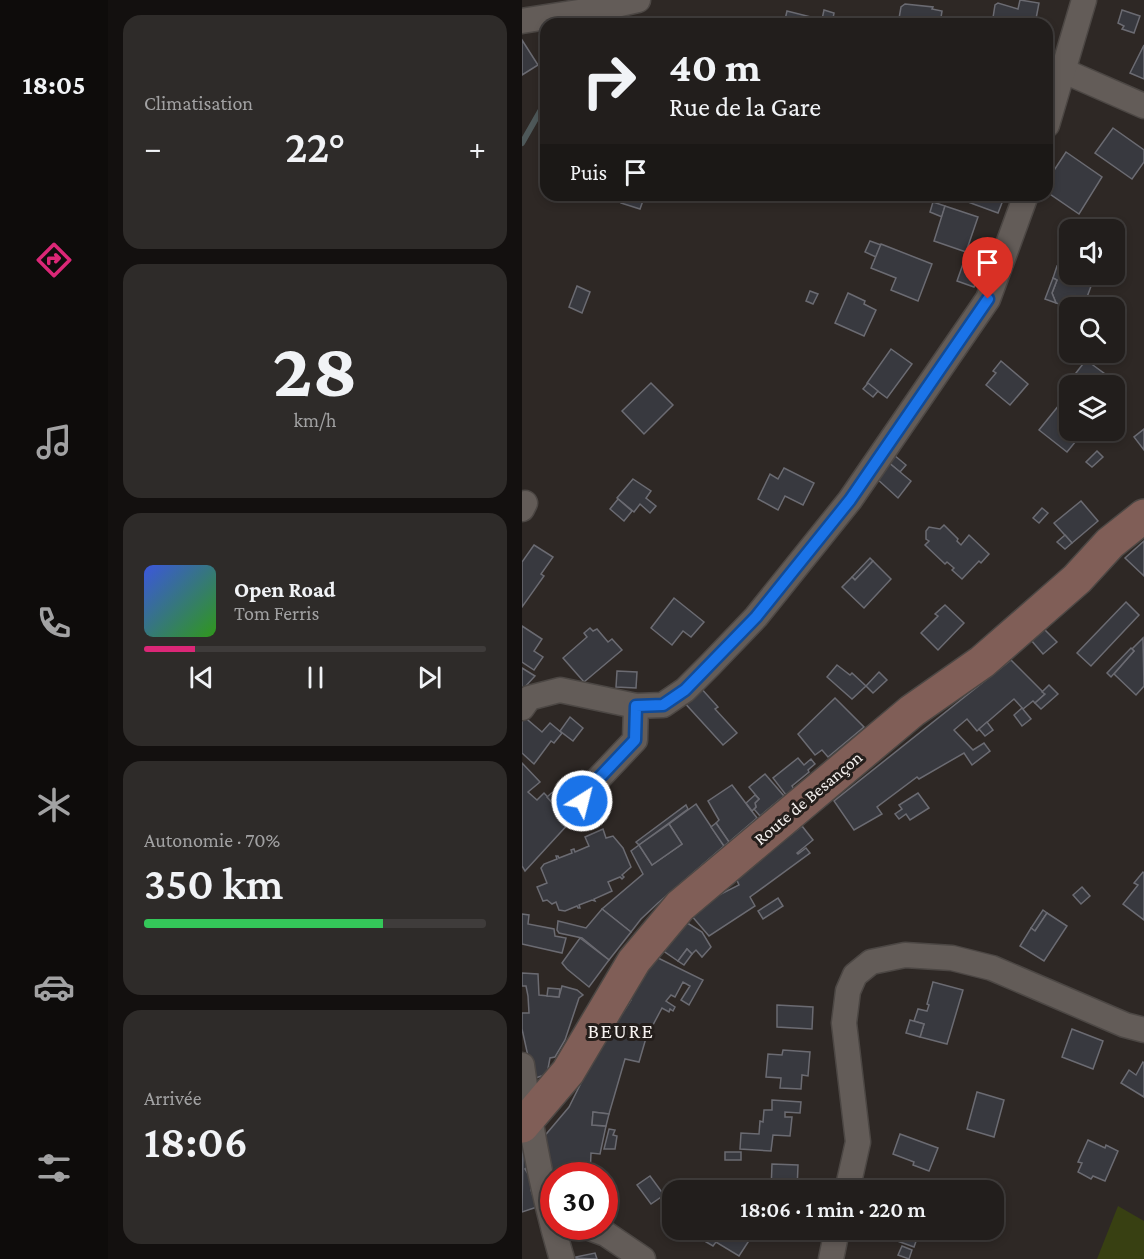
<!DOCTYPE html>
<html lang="fr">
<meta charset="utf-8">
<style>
:root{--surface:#221e1c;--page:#2e2b29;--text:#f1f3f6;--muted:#a2a2a3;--line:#3f3c3b;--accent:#db2777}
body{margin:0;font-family:"Crimson Pro",serif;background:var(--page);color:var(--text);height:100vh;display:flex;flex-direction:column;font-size:22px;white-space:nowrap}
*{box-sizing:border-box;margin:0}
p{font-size:20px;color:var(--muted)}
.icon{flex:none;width:33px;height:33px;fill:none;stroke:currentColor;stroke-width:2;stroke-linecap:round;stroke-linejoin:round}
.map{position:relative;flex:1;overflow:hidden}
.side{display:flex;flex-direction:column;gap:15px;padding:15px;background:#13100f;width:414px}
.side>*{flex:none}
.top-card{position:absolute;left:18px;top:18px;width:513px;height:183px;border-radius:18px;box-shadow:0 3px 9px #0003,0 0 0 2px var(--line);background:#221e1c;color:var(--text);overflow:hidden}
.fabs{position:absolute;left:537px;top:219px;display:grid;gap:12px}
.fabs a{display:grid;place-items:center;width:66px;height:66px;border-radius:12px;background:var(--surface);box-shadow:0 3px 9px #0003,0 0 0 2px var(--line);font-size:30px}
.speed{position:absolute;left:18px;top:1162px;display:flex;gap:12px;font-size:30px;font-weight:700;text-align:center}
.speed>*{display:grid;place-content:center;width:78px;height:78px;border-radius:50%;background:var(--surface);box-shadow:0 3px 9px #0003,0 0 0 2px var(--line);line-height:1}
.speed .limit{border:9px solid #d22;background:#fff;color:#111}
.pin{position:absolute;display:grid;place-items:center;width:51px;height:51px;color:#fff;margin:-62px -26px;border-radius:50% 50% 50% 0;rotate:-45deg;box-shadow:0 0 6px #0007}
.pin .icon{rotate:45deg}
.me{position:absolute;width:66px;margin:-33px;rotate:36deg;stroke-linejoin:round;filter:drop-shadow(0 0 4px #0008)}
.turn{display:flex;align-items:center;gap:21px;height:126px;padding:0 30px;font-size:27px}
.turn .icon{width:78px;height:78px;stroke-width:2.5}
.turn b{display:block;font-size:42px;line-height:51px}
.then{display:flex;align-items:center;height:57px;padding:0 30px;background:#0003;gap:12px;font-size:22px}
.big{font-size:45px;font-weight:600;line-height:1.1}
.side .card{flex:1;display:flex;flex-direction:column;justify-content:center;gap:9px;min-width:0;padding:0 21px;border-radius:18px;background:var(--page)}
.side .dial{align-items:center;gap:0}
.dial b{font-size:78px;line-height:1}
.song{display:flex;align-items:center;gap:18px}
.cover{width:72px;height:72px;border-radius:9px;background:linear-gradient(135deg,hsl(230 70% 55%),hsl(110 70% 35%))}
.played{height:6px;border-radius:3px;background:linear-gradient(90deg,var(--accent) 15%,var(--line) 15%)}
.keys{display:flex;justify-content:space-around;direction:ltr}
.heat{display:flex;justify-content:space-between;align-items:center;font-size:33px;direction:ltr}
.charge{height:9px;border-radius:4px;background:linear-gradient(90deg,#34c759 70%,var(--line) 0)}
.trip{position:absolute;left:140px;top:1180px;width:342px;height:60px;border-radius:18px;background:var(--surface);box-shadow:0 3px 9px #0003,0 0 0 2px var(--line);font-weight:600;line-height:60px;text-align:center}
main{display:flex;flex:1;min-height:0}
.menu{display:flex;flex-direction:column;width:108px;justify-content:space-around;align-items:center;background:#0e0c0b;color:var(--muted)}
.menu .icon{width:42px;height:42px}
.menu .selected{color:var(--accent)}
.menu b{font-size:27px;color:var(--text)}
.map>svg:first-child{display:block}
</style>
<main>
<nav class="menu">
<b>18:05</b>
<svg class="icon selected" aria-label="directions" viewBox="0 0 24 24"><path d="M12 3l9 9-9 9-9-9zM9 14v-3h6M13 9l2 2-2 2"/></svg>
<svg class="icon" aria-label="music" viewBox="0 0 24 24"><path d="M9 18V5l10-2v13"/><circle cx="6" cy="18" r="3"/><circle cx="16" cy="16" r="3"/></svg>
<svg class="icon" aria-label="phone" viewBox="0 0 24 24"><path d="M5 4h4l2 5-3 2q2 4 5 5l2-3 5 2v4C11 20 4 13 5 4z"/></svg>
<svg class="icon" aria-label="climate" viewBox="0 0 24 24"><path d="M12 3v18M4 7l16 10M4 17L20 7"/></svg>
<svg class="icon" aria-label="car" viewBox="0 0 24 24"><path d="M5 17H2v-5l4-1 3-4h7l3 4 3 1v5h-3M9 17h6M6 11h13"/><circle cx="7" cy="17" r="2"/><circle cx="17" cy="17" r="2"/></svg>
<svg class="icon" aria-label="filters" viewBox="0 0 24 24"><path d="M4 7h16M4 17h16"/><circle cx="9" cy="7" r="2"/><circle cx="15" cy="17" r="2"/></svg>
</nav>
<section class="side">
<div class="card"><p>Climatisation</p>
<div class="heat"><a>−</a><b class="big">22°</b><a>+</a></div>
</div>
<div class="card dial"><b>28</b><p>km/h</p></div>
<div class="card">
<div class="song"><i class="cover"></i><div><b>Open Road</b><p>Tom Ferris</p></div></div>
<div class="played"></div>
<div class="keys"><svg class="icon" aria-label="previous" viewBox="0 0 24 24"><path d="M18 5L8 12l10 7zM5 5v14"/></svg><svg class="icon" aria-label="pause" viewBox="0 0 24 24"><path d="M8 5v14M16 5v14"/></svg><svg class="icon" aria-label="next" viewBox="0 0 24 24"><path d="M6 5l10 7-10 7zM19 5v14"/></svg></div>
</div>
<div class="card"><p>Autonomie · 70%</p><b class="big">350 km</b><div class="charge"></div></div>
<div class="card"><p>Arrivée</p><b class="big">18:06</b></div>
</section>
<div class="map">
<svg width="622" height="1259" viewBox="0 0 622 1259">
<rect width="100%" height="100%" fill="#2e2825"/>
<polygon fill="#384012" points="596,1206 622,1221 622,1259 575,1259"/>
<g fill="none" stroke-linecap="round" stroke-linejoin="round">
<polyline stroke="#4e5859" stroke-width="6" points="0,143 24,101"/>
</g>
<g fill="#38393f" stroke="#6b6b72" stroke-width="1.5">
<polygon points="498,0 517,3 513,24 470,24 473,5 476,3 496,9"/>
<polygon points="383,4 411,7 410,9 420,11 418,24 376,24 379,7"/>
<polygon points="302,10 312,13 310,24 299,24"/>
<polygon points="600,10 618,16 612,33 600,29 602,26 596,23"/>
<polygon points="265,11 297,19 296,24 262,24"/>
<polygon points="0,40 16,65 0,75"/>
<polygon points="622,45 622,79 608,73"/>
<polygon points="591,128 622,150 622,162 610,179 573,153"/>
<polygon points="544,152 580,177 557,214 525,192 525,181"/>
<polygon points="101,195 123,195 118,209 99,203"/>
<polygon points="448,195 483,195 476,213 446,202"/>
<polygon points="411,202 423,206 420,217 408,212"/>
<polygon points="423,206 456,217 444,252 412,241"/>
<polygon points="546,237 548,238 548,274 569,274 568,277 572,278 561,308 548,308 534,303 530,293 535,280 531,278 535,266 539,268 541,263 537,262"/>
<polygon points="348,241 359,245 354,257 343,252"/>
<polygon points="359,244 410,264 396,301 369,290 374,278 349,268"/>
<polygon points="441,264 458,271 452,287 435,281"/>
<polygon points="531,278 535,280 530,293 534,303 523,299"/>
<polygon points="55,286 68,292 60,313 47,307"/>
<polygon points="288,291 296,294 291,304 284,301"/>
<polygon points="326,293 343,301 342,304 354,310 342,336 313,323"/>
<polygon points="369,349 390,364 365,398 345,383"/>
<polygon points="564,360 594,382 591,386 551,386 547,382"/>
<polygon points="479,361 506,384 488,405 464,385 474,373 471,371"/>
<polygon points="129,383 151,405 122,434 100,411"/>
<polygon points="346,383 356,391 351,397 341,389"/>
<polygon points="546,394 548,395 548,430 563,430 545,452 517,430"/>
<polygon points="622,429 622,450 612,437"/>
<polygon points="575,451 581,457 570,467 564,462"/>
<polygon points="372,455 384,465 378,472 366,462"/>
<polygon points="366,462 389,481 376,498 354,478"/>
<polygon points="262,468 292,483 281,505 263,496 256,510 236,499 248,474 256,479"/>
<polygon points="111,479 129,491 124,498 134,506 128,513 118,504 112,512 95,498"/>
<polygon points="96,499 110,511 102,521 88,509"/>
<polygon points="559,501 576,521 550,543 532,523"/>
<polygon points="520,508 526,513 517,523 511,518"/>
<polygon points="422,525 436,539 435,541 439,545 447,535 467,554 459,563 457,561 440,579 430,570 432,568 425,562 423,564 403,545 407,541 404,539 404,531 407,527 418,529"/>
<polygon points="543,535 550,543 543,549 535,542"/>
<polygon points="622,541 622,576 603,558"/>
<polygon points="12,545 31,557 19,574 22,576 0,607 0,562"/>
<polygon points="348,558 351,561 333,580 330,577"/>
<polygon points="351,561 369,579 342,608 320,587 330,577 333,580"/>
<polygon points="152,598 182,622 169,637 161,631 150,645 129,628"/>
<polygon points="604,602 617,615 569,666 555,653"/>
<polygon points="423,605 442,623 416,650 399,633 416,616 413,614"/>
<polygon points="0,626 20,639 12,651 21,657 12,670 0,662"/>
<polygon points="68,628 71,631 75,629 86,642 90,639 100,650 62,682 41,658 65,637 62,633"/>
<polygon points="522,629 535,642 521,654 509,640"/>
<polygon points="621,638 622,686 614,695 592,674 612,651 610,649"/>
<polygon points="609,648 612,651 589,677 585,673"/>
<polygon points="489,660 523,694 513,703 511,701 501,709 492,699 455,731 445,719 432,730 451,750 462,743 468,751 450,765 442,753 397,779 395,777 355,807 360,814 332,830 312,801"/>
<polygon points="315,665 328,675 330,673 344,686 330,699 305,677"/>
<polygon points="0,668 13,676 0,690"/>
<polygon points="95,671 115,672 114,688 94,687"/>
<polygon points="357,672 365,680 351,693 344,686"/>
<polygon points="527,685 536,694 519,709 513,703 523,694 520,692"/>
<polygon points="177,686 196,707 193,709 215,733 201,745 160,700"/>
<polygon points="313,698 342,727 306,757 300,750 293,755 276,734"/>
<polygon points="500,708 509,719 500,726 492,715"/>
<polygon points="0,715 20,732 28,723 40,733 32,743 29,741 12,764 0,753"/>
<polygon points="48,717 61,728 51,741 38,731"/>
<polygon points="465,722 471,730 463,736 457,729"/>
<polygon points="276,758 282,765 289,759 293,764 286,770 287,772 270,786 272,789 264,795 251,778"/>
<polygon points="0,763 18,782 6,792 15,800 22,793 49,821 3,871 0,866"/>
<polygon points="243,774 262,796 238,816 232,809 234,807 233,803 237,799 227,787"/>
<polygon points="210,785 235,818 207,842 194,823 197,820 186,801"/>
<polygon points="34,789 41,795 32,805 25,797"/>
<polygon points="396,793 407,808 388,820 384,814 377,819 373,814 380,809 377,805"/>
<polygon points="233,795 237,799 233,803 234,807 230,811 224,803"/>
<polygon points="174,804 202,846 136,903 119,919 109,932 80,909 121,874 109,851 117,845 130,865 160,844 147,824"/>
<polygon points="164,805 166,809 117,845 114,842"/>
<polygon points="194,823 207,842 202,846 189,827"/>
<polygon points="147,824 160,844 130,865 117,845"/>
<polygon points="280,826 291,840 275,853 276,854 284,848 288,853 228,897 233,906 187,936 168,914 191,898 217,885 214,878"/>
<polygon points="81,829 84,838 91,836 101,848 109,867 100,875 102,877 100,879 98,877 86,882 90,891 72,899 73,901 70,900 57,905 58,908 56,908 55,906 43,911 37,910 34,902 30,904 25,900 21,901 15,887 25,883 19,868 22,864 35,859 34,856 36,856 37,858 50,853 49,850 52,849 53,852 67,846 63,837"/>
<polygon points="621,872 622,873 622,920 601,904 616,885 612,883"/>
<polygon points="560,887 568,896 559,904 551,895"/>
<polygon points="256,898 261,906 241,919 236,911"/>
<polygon points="80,909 109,932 87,960 60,938 37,933 35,930 36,921 64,928"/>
<polygon points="521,910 525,913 513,931 509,928"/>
<polygon points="525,913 545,926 522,961 498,946 509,928 513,931"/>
<polygon points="0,914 7,915 6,924 32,929 33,936 44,938 40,953 0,944"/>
<polygon points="162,921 180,932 189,947 180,957 174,950 170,954 165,949 156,961 140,950"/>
<polygon points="58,938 87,960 67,987 45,969 40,963"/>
<polygon points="165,949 170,954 162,965 156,961"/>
<polygon points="134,957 181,980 167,1005 159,1000 168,986 161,982 153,997 149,995 144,1001 153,1007 151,1011 148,1009 147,1012 140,1008 124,1038 117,1062 103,1059 87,1114 71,1112 70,1125 84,1126 78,1154 69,1153 68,1176 32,1176 32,1195 20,1139 47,1107 73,1055 97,1012 100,1014 109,1000 107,998"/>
<polygon points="0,973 16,974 17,995 37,997 40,986 55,990 61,995 57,998 43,1040 33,1057 28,1058 25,1074 11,1079 0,1029 0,1013 7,1013 6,996 4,986 0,986"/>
<polygon points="411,982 441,990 425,1044 398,1037 402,1024 392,1021 396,1009 405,1011 407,1005 405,1004"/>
<polygon points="26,988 38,989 37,997 25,996"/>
<polygon points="255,1005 291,1007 290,1029 255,1027"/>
<polygon points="388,1020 402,1024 398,1037 384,1033"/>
<polygon points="550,1029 581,1041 571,1069 540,1057"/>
<polygon points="261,1050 288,1052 286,1076 280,1075 279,1089 258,1088 259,1078 244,1077 246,1054 260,1055"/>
<polygon points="621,1062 622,1063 622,1097 599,1083 607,1070 614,1075"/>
<polygon points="455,1092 482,1100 472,1137 445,1129"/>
<polygon points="250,1100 279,1102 278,1113 263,1112 263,1117 270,1117 268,1136 251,1135 249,1151 218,1149 219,1133 237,1134 238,1121 241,1122 242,1110 250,1110"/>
<polygon points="71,1112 87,1114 84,1126 70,1125"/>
<polygon points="87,1129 93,1130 91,1135 95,1136 93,1149 82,1149"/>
<polygon points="378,1134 416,1148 407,1171 391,1165 392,1162 371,1154"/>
<polygon points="566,1140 583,1148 584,1145 596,1151 583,1181 571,1176 569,1179 556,1172 560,1163 556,1162"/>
<polygon points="1,1145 11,1163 3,1169 8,1177 9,1190 15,1207 0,1212"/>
<rect x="203" y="1152" width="16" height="8"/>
<polygon points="250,1164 276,1165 275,1191 249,1191"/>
<polygon points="128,1176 142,1195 129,1204 115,1185"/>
<polygon points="178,1230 227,1230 232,1233 217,1256 194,1242 191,1246 174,1236"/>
<polygon points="369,1230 398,1230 392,1247 367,1238"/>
<polygon points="380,1246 390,1250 387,1259 376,1255"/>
<polygon points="73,1253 75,1259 49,1258"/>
</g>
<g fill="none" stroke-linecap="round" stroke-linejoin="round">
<defs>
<g id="street">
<polyline points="0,21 76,9 116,0"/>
<polyline points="542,71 622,106"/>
<polyline points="525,125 562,0"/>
<polyline points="0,509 3,503"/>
<polyline points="0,708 7,698 38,690 114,706 141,705 163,690 188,665 234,617 328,500 466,299 504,195"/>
<polyline points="59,818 60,796 113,740 114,706"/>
<path d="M0,1065C9,1131 21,1196 40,1259"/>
<polyline points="325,1191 336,1142 322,1023 326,991 333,975 349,962 383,955 430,958 470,968 603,1025 622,1030"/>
<polyline points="65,1227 84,1234 121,1259"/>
<polyline points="309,1259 315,1230"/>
</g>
<polyline id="secondary" points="0,1126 46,1072 112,961 158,906 390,711 460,662 555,579 588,543 622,516"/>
</defs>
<use href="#street" stroke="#4c4744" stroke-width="27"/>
<use href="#secondary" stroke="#4c4744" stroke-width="36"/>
<use href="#street" stroke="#635c58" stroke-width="24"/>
<use href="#secondary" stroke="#805e57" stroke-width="33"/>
</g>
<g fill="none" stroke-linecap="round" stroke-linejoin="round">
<defs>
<polyline id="route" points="60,801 60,796 113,740 114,706 141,705 163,690 234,617 328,500 466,299"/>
</defs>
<use href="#route" stroke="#114b97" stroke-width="15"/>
<use href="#route" stroke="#1a73e8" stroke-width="10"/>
</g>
<g text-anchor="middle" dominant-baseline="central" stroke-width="6" stroke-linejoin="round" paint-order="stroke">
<g font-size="18" fill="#f5f1ef" stroke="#241e1b">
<text transform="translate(286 798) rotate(-40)">Route de Besançon</text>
</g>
<g font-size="21" letter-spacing="1.5" fill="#f5f1ef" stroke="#241e1b">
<text x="99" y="1031">BEURE</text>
</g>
</g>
</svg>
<div class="fabs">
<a><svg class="icon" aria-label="sound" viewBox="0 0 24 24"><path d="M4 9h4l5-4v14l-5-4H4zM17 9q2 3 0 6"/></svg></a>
<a><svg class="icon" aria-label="search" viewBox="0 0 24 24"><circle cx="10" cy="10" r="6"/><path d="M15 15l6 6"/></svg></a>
<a><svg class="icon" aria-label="layers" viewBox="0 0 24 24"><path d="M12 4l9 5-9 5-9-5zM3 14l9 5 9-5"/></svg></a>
</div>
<div class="speed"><div class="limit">30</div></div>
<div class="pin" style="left:466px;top:299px;background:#d93025"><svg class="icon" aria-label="arrive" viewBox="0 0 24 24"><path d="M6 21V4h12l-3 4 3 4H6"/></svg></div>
<svg class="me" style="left:60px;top:801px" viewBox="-20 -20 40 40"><circle r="17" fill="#1a73e8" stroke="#fff" stroke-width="3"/><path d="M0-11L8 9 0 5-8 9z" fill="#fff"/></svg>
<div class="trip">18:06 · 1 min · 220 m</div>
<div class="top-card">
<div class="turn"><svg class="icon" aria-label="right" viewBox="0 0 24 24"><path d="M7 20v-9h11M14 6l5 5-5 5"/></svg><div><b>40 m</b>Rue de la Gare</div></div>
<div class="then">Puis<svg class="icon" aria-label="arrive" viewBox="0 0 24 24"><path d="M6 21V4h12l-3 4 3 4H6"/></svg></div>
</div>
</div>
</main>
